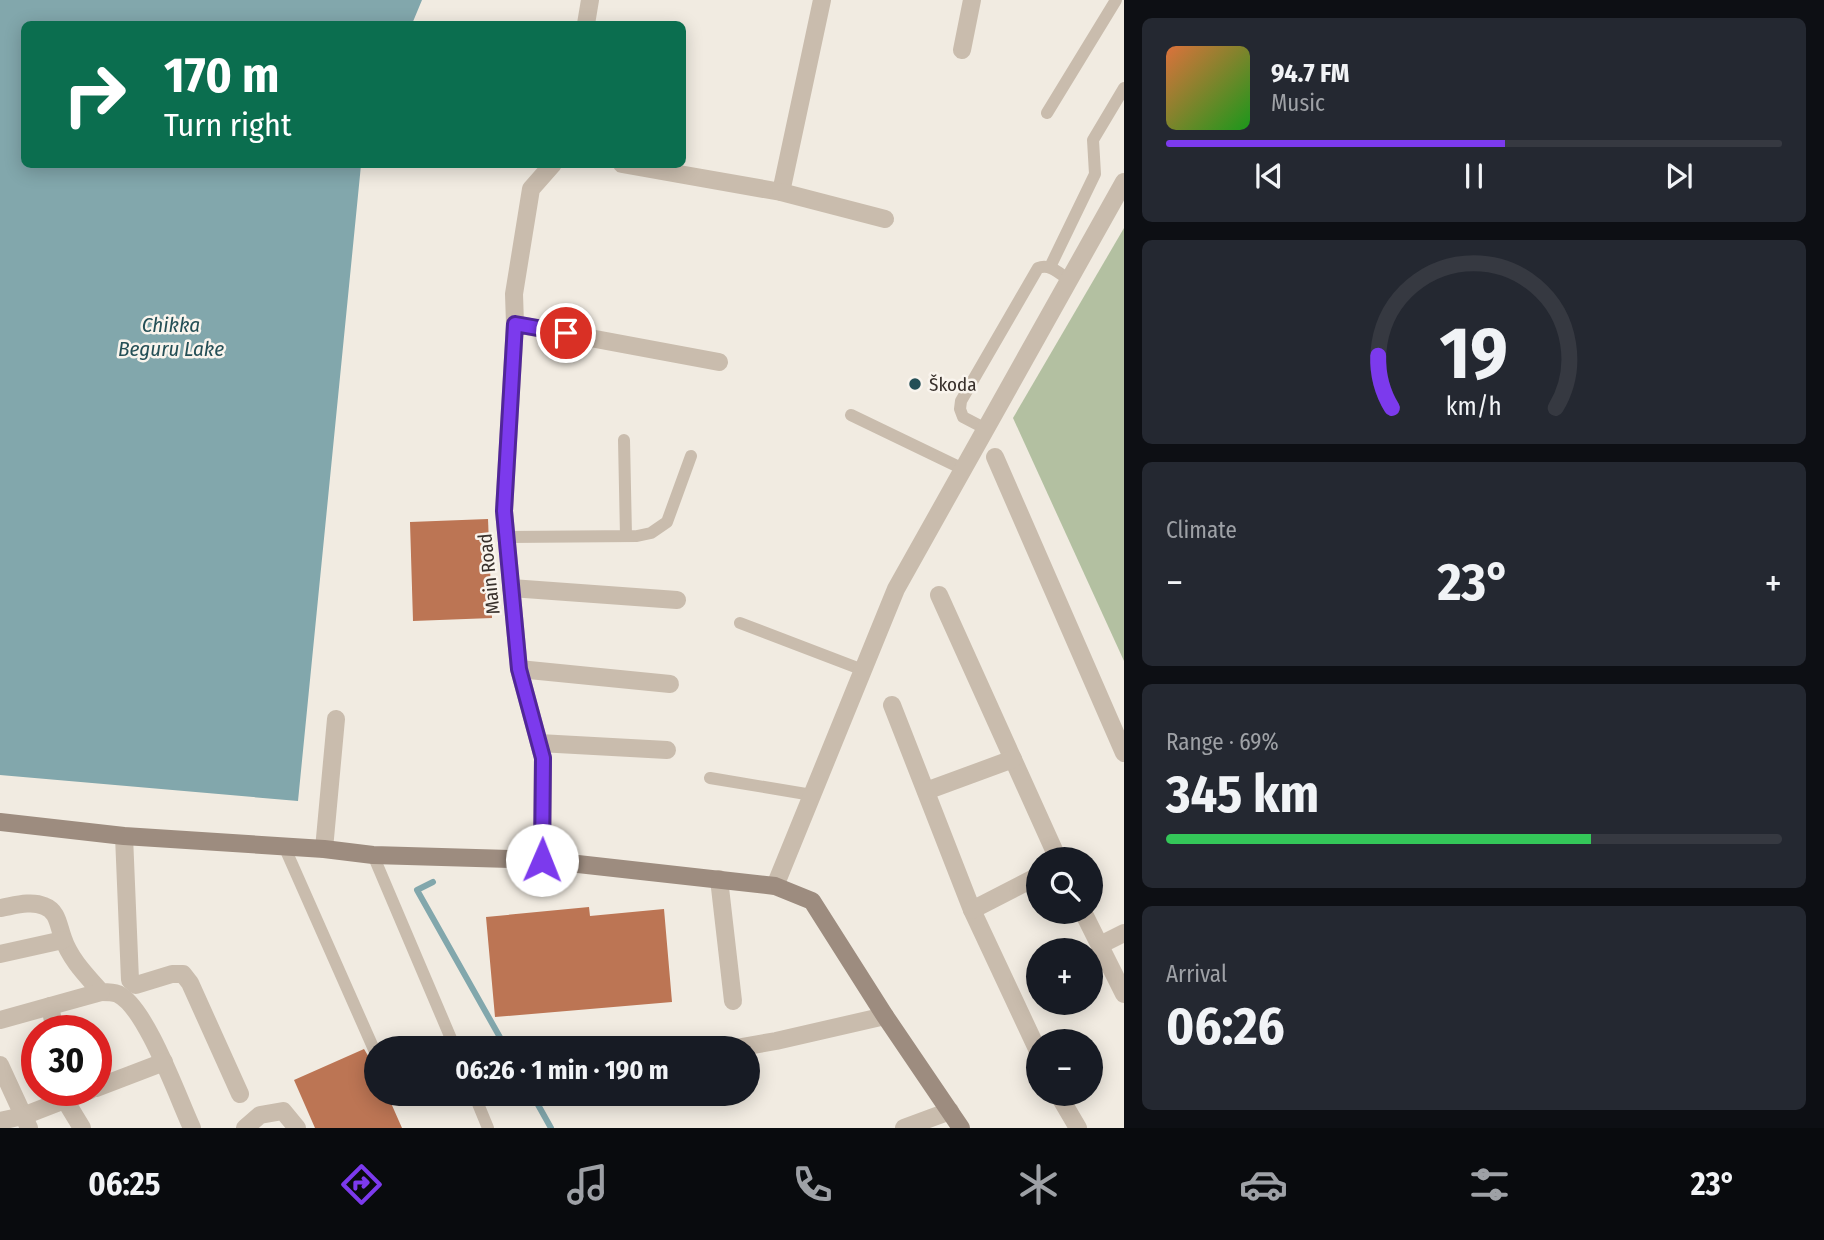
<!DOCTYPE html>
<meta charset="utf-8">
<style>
:root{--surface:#171b24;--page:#242831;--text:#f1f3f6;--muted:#9ea1a6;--line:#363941;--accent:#7c3aed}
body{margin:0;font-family:"Fira Sans Condensed",sans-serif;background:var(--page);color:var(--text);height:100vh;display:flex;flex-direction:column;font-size:26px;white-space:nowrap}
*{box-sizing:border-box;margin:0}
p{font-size:23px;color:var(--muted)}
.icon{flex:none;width:38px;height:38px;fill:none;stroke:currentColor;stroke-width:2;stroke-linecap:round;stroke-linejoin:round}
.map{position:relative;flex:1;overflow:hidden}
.sheet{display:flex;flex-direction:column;gap:18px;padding:18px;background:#0d0f14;width:700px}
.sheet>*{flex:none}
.guide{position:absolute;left:21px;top:21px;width:665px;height:147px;border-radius:10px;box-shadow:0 4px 18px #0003;background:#0b6e4f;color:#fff;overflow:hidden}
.controls{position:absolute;left:1026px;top:847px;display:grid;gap:14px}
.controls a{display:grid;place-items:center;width:77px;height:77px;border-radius:50%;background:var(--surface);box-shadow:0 4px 18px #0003;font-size:35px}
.speed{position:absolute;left:21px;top:1015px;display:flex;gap:14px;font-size:35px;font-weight:700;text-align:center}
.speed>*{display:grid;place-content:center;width:91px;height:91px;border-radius:50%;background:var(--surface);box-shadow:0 4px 18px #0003;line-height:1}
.speed .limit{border:10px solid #d22;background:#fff;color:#111}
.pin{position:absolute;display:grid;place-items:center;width:60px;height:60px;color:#fff;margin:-30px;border:4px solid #fff;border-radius:50%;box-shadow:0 2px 7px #0007}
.me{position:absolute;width:77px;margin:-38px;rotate:1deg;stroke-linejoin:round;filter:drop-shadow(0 0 5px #0008)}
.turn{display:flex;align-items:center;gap:24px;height:147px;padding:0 28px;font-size:32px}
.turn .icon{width:91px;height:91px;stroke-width:2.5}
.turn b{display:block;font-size:49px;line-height:60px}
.big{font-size:52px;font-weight:700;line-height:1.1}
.sheet .widget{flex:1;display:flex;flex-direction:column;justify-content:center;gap:10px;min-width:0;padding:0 24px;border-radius:10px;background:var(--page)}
.sheet .dial{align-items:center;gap:0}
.dial svg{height:182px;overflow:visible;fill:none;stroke:var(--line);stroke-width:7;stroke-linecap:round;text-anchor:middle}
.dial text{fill:var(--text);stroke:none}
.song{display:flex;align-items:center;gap:21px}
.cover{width:84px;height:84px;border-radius:10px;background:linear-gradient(135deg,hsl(20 70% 55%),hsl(120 70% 35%))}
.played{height:7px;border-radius:4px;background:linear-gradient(90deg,var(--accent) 55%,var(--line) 55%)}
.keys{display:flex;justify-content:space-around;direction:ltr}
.heat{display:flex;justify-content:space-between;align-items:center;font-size:38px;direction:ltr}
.charge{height:10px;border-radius:5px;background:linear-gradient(90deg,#34c759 69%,var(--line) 0)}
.trip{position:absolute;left:364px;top:1036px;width:396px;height:70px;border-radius:35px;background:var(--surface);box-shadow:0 4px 18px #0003;font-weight:700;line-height:70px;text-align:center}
.tab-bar{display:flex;height:112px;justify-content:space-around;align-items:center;background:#090b0e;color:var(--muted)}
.tab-bar .icon{width:49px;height:49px}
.tab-bar .current{color:var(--accent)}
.tab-bar b{font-size:32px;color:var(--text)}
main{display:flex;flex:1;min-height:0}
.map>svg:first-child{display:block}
</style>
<main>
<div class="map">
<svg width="1124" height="1128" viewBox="0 0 1124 1128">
<rect width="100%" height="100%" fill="#f1ebe1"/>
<polygon fill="#b3c0a1" points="1124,228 1124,661 1013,418"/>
<polygon fill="#82a7ac" points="0,0 422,0 412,24 24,24 24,164 361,165 298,801 0,775"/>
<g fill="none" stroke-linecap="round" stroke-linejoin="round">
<g stroke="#82a7ac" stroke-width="6">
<polyline points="433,882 417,890 506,1048"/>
<polyline points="532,1094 551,1128"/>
</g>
</g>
<g fill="#bc7554">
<polygon points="488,519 492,618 413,621 410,522"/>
<polygon points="589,907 590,916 664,909 672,1002 495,1017 486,917"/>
<polygon points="364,1049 376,1069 376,1094 387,1094 402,1128 315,1128 294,1080"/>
</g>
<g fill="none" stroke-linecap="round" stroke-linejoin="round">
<g stroke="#c9bcad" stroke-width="12">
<polyline points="1047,113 1116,0"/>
<polyline points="1050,267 1095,174 1093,140 1124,88"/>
<polyline points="851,415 963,469"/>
<path d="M986,429L963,417L960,409L961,401L1038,268C1050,263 1060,274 1069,280"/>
<polyline points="624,440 626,536"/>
<polyline points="506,537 637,536 651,533 667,522 691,456"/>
<polyline points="740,623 863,670"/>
<polyline points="710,778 812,795"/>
<polyline points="284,846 376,1054"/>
<polyline points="373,855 455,1048"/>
<polyline points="474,1094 488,1128"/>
</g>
<g stroke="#c9bcad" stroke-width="18">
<polyline points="586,24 590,0"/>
<polyline points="962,50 972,0"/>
<polyline points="622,164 781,192 822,0"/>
<polyline points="781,192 885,219"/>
<polyline points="515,324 719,362"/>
<polyline points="995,457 1124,753"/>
<polyline points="511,588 677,600"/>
<polyline points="939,595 1058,859"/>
<polyline points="519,669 670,684"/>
<polyline points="892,705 972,910 1038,1051"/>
<polyline points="539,743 667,750"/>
<polyline points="926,791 1013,759"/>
<polyline points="124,836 130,980 136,985 172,974 183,974 190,983 240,1094"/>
<polyline points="324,849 336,719"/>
<polyline points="542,860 543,758 519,669 504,511 515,324 514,294 531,189 553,164"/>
<polyline points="719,879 733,1001"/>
<polyline points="775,886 896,589 1124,182"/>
<path d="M0,908C13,906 31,900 44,906C58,911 58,925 63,938C70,959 86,975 101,992C106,992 113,992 118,994C146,1007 178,1098 192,1128"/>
<polyline points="972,910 1038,876"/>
<polyline points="1083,912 1124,994"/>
<polyline points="1100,945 1124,933"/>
<polyline points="0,954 63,940"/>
<polyline points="50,1006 55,1031"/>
<polyline points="0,1020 101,992"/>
<polyline points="736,1048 776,1041 885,1016"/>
<polyline points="0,1065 29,1128"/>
<polyline points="96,1088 164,1062"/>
<polyline points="1058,1094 1078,1128"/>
<polyline points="65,1100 82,1128"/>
<polyline points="0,1121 23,1116 90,1090"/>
<polyline points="245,1128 260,1115 283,1111 297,1128"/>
<polyline points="904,1128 950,1111"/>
</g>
<polyline stroke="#9d8c7f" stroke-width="18" points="0,822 124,836 324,849 373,855 542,860 775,886 812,901 885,1016 961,1128"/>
</g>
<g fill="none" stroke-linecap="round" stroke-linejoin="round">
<defs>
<polyline id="route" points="542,860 543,758 519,669 504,511 515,324 566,333"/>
</defs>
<use href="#route" stroke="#51269a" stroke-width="18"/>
<use href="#route" stroke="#7c3aed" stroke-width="12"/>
</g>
<circle fill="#244f56" stroke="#f9f4ed" stroke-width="2.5" cx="915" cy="384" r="7"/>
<g text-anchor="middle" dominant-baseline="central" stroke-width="5" stroke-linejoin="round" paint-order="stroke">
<g font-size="19" fill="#38302b" stroke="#f9f4ed" text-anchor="start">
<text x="929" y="384">Škoda</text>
</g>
<g font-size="19" fill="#38302b" stroke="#f9f4ed">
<text transform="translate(489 574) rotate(-96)">Main Road</text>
</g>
<g font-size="21" font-style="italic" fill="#244f56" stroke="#f9f4ed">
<text x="171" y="325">Chikka<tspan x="171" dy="24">Beguru Lake</tspan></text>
</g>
</g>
</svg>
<div class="controls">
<a><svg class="icon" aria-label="search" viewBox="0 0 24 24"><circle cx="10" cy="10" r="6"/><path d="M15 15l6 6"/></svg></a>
<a>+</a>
<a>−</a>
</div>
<div class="speed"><div class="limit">30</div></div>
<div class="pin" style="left:566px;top:333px;background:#d93025"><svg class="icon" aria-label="arrive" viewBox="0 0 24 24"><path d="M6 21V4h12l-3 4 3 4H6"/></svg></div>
<svg class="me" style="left:542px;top:860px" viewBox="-20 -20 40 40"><circle r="19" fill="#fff"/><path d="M0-13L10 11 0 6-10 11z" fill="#7c3aed"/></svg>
<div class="trip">06:26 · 1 min · 190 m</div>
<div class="guide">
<div class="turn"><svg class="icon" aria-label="right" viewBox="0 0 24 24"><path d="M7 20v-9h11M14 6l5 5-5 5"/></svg><div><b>170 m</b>Turn right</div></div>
</div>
</div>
<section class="sheet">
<div class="widget">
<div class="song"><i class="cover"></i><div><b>94.7 FM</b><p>Music</p></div></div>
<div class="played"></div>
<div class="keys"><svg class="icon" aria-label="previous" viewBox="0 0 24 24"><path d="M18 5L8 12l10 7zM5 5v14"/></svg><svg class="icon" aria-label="pause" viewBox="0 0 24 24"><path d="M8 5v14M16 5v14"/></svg><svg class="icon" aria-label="next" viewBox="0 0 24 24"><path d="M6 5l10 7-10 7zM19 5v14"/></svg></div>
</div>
<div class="widget dial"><svg viewBox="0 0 100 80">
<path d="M14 69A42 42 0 1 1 86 69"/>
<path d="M14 69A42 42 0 0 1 8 46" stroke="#7c3aed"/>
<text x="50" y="56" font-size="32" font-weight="700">19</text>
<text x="50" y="72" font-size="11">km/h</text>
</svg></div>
<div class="widget"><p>Climate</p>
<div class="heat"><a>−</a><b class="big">23°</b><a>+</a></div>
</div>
<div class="widget"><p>Range · 69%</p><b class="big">345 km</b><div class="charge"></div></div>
<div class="widget"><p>Arrival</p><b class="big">06:26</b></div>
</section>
</main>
<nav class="tab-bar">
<b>06:25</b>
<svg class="icon current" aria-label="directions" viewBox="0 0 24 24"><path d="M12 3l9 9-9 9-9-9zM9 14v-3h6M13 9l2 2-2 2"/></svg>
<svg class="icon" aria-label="music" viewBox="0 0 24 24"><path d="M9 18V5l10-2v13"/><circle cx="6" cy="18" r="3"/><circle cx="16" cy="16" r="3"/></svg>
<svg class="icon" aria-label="phone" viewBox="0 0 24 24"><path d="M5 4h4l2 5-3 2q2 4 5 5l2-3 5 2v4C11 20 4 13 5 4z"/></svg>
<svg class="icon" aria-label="climate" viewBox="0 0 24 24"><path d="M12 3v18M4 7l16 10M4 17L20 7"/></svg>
<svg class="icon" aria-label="car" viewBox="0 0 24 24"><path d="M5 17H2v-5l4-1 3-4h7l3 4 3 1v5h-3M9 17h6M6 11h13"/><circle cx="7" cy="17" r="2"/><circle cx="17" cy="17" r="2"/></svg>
<svg class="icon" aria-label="filters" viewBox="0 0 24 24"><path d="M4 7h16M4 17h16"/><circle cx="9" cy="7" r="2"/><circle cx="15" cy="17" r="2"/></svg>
<b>23°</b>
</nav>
